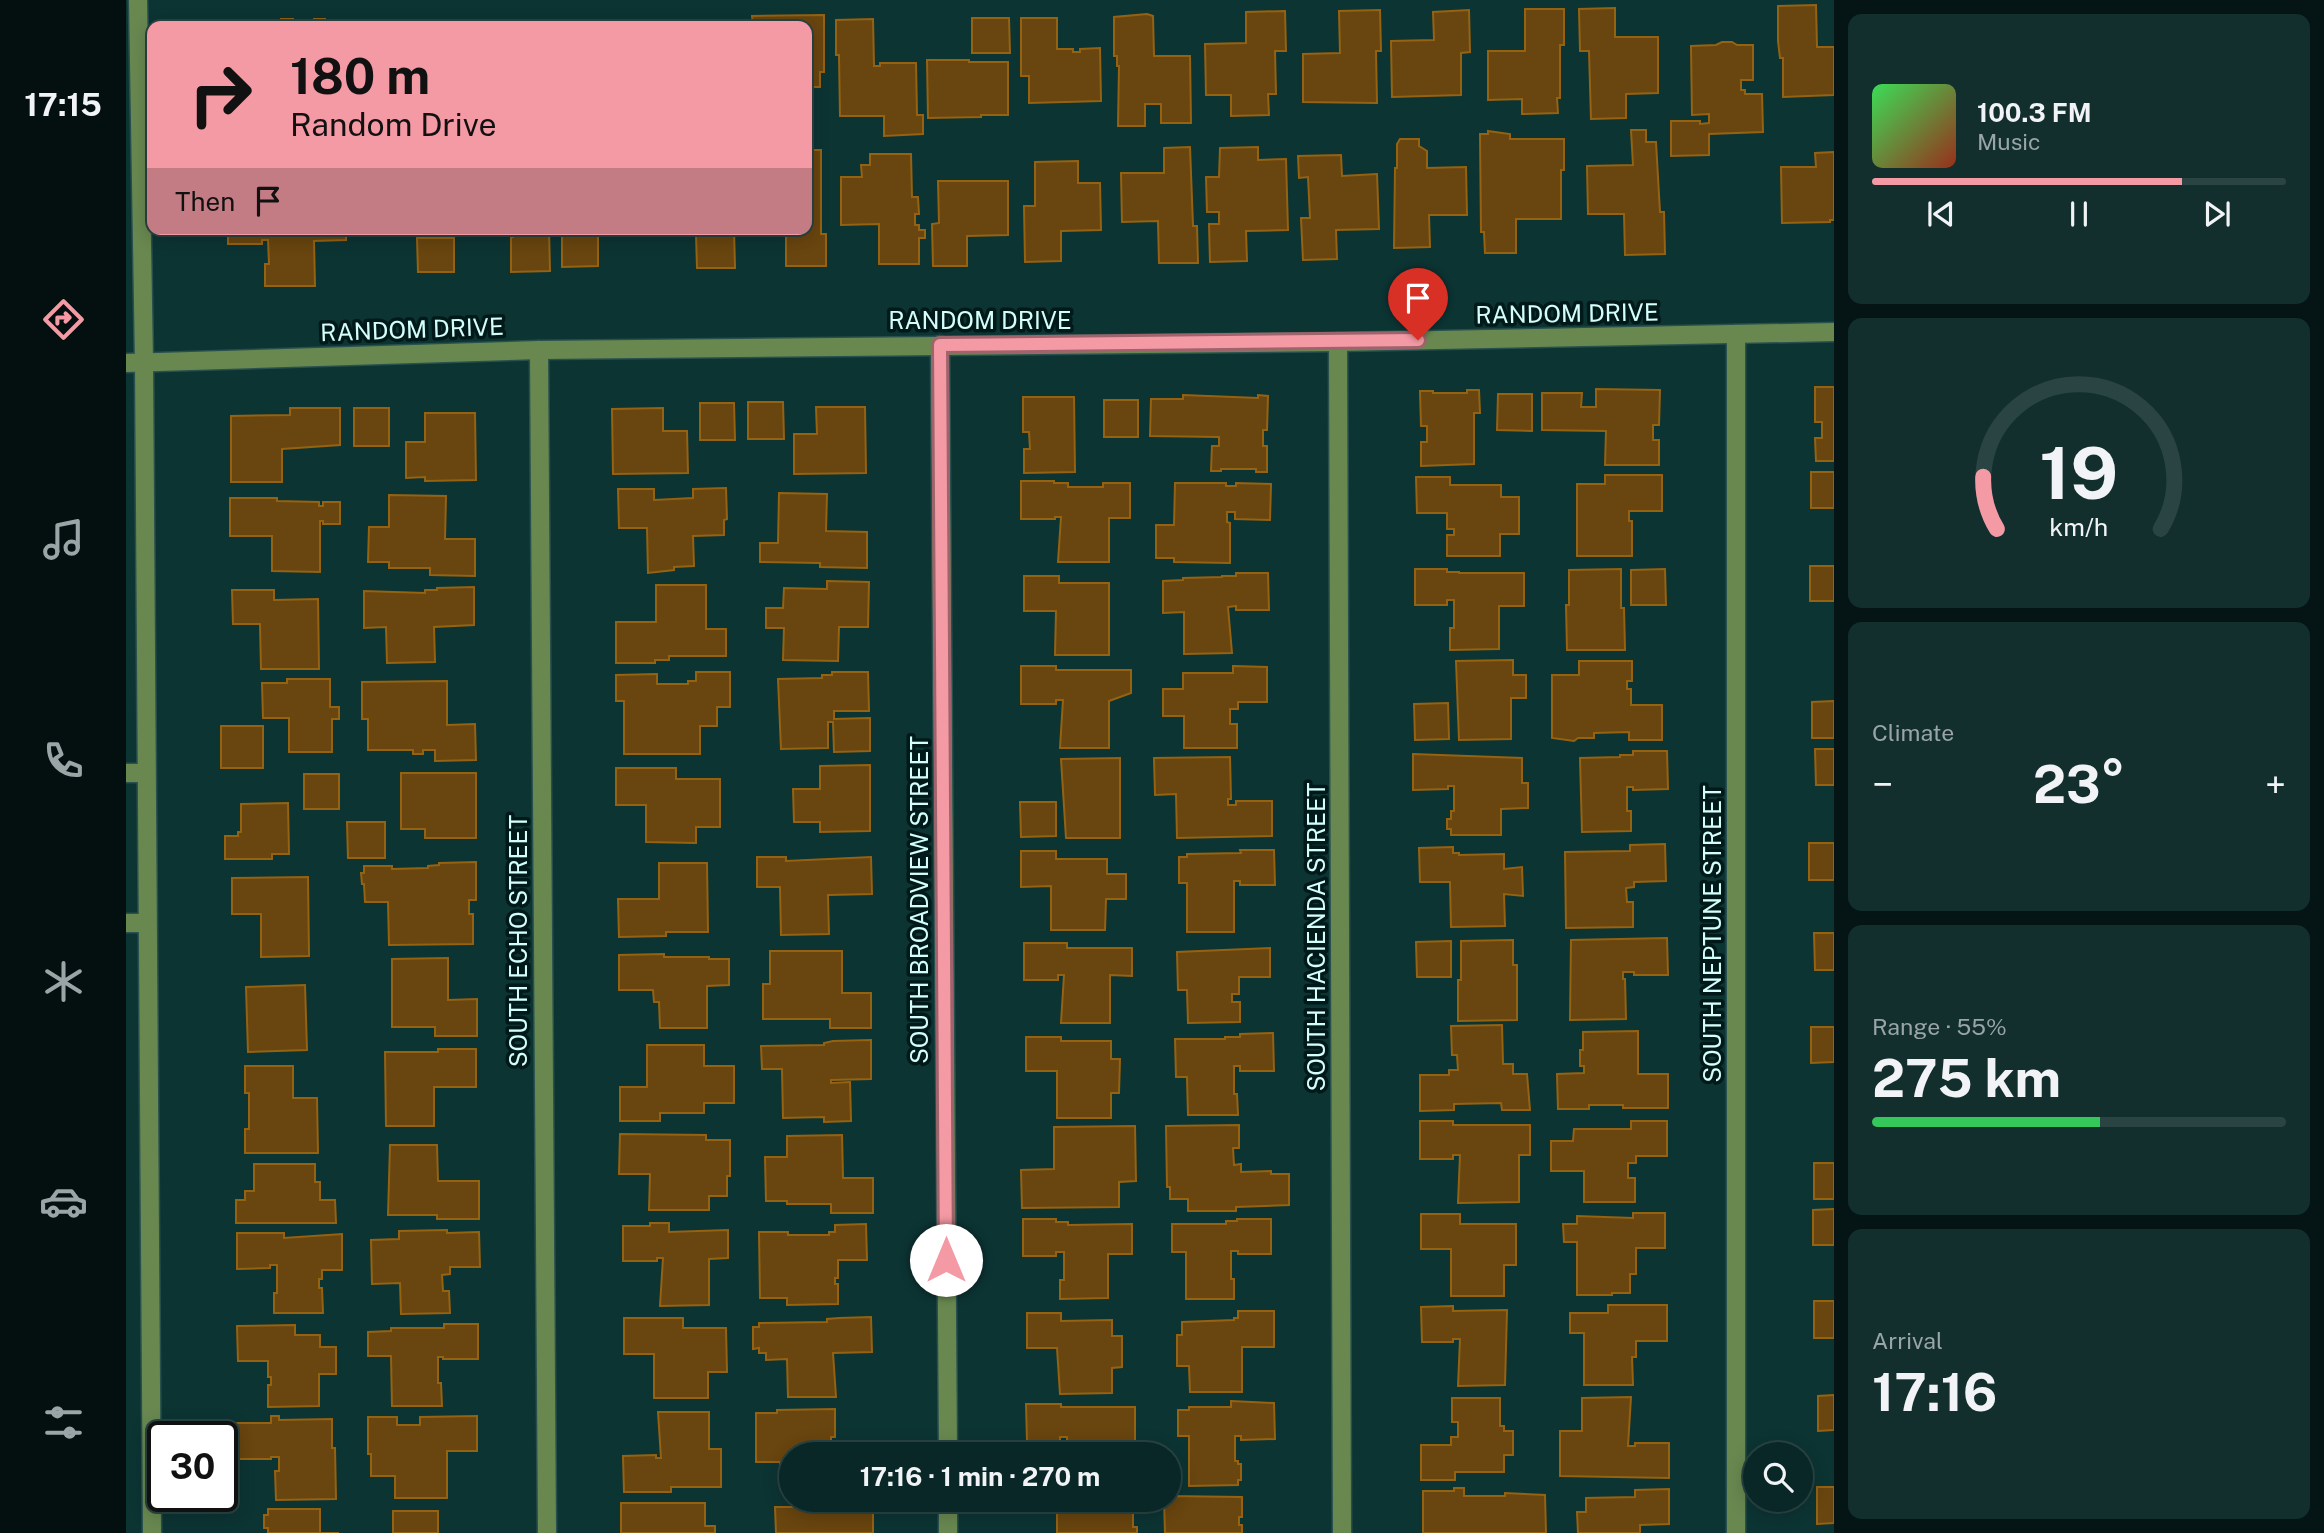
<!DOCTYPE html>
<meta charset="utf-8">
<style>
:root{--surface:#092726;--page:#122f2e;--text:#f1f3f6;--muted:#99a5a7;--line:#294443;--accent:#f49aa5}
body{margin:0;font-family:"Public Sans",sans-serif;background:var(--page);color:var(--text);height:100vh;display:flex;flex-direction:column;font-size:26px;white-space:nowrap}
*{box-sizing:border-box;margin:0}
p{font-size:23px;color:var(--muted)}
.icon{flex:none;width:38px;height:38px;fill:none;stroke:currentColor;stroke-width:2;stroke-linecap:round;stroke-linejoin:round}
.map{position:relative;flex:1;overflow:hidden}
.sheet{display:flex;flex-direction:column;gap:14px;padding:14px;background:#051515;width:490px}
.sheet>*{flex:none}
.banner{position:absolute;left:21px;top:21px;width:665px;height:214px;border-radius:14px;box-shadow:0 4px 18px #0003,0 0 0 2px var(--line);background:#f49aa5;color:#111;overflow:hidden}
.tools{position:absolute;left:1617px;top:1442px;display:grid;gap:14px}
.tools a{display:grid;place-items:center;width:70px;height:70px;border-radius:50%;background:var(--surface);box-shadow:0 4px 18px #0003,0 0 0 2px var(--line);font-size:35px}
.speed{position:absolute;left:21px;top:1421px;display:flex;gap:14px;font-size:35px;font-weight:700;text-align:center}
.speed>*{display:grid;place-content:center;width:91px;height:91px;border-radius:50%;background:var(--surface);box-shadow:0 4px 18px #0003,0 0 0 2px var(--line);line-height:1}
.speed .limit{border:4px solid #111;border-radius:10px;background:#fff;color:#111}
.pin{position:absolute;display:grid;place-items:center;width:60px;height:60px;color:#fff;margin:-72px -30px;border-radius:50% 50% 50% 0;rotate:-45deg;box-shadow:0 0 7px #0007}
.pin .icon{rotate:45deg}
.me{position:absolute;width:77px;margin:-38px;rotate:0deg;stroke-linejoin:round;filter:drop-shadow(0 0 5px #0008)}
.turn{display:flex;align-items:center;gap:24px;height:147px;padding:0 28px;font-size:32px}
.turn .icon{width:91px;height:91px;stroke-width:2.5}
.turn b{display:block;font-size:49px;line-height:60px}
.then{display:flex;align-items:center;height:66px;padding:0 28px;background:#0003;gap:14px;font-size:26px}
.big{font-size:52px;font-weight:700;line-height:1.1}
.sheet .widget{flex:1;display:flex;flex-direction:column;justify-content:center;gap:10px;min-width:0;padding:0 24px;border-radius:14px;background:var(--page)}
.sheet .dial{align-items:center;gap:0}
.dial svg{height:182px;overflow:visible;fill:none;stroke:var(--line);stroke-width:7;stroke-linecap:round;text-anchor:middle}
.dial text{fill:var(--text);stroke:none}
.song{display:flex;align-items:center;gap:21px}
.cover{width:84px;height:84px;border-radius:10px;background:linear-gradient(135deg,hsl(130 70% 55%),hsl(10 70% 35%))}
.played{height:7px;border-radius:4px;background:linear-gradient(90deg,var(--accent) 75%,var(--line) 75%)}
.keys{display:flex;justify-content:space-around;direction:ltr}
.heat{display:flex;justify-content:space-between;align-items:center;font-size:38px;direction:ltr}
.charge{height:10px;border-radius:5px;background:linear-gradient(90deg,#34c759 55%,var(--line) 0)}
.trip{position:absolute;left:653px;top:1442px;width:402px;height:70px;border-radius:35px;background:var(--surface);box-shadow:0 4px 18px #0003,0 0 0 2px var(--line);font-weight:700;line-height:70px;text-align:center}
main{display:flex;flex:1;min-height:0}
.tabs{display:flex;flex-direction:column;width:126px;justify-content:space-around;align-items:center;background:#04100f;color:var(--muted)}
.tabs .icon{width:49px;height:49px}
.tabs .on{color:var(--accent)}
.tabs b{font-size:32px;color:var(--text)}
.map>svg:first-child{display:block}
</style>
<main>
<nav class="tabs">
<b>17:15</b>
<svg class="icon on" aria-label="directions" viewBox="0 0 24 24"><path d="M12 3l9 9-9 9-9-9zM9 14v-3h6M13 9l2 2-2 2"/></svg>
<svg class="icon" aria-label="music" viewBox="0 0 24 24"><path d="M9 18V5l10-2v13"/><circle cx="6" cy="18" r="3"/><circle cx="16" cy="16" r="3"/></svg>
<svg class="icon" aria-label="phone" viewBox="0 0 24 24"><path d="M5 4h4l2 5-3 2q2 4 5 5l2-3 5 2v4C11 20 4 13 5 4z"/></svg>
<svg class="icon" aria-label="climate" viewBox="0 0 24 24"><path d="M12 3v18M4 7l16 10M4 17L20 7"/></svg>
<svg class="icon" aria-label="car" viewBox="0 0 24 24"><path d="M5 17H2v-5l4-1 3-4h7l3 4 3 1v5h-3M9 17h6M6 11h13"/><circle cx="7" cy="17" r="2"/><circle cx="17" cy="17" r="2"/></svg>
<svg class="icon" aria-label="filters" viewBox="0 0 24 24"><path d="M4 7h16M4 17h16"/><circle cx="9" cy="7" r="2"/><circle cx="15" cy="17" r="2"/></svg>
</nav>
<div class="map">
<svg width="1708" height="1533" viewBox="0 0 1708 1533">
<rect width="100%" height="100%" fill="#0c3433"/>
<g fill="#69450f" stroke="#956212" stroke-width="2">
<polygon points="1690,5 1691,47 1708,47 1708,95 1657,97 1657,58 1654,58 1652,41 1652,6"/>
<polygon points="1489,8 1489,37 1532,37 1532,93 1500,94 1500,118 1465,119 1463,51 1454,51 1453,9"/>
<polygon points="1399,9 1438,9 1438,45 1434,45 1434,98 1431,98 1432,113 1396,114 1396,99 1362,100 1362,51 1399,51"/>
<polygon points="1254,10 1255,51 1250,51 1251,103 1177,102 1177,54 1214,53 1213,11"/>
<polygon points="1343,10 1344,52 1335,53 1335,95 1266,97 1265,41 1308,40 1307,12"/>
<polygon points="1159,11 1160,51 1149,51 1150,94 1142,94 1143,115 1105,116 1105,95 1080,95 1079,44 1120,43 1120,12"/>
<polygon points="1021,14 1027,16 1028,56 1064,56 1065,123 1035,123 1035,104 1019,104 1019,126 992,126 993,66 991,66 991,56 988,56 988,17"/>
<polygon points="698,15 698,72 694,72 694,87 681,87 681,26 627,26 626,16"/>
<polygon points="846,18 883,18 884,53 846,53"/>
<polygon points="895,18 931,18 931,49 947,49 947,52 954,52 954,49 974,48 975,101 903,103 903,76 895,76"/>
<polygon points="155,19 167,19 167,23 188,23 188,19 199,19 199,26 155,26"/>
<polygon points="747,19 748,66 754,66 754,63 790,63 791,115 797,115 797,134 758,136 758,116 714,116 713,55 710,55 710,20"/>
<rect x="570" y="20" width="37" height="6"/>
<rect x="477" y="23" width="38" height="3"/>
<polygon points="382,25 420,25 427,26 382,26"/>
<polygon points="1596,42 1606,42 1611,45 1627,45 1627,80 1615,80 1615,90 1619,90 1619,94 1636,94 1637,132 1583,134 1583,155 1545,156 1545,121 1574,121 1574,124 1583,123 1583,114 1566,115 1565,46 1590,45"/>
<polygon points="801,60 843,60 843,62 882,62 882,115 855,115 855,117 802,118"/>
<polygon points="1505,130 1520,130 1520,142 1530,142 1534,212 1538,212 1539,254 1499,255 1498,214 1462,214 1461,166 1507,165"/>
<polygon points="1362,131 1384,134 1384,139 1438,139 1438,170 1435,170 1435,219 1390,219 1390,253 1359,253 1358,232 1355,232 1354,134 1362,134"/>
<polygon points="1274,139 1293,139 1293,146 1301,151 1301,168 1340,167 1341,215 1303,215 1304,247 1268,248 1269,168 1271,168 1271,144"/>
<polygon points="1064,147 1067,226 1071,226 1072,263 1033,263 1032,221 996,222 995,173 1038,173 1038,148"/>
<polygon points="1132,147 1132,160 1160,159 1162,230 1120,231 1121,261 1084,262 1083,224 1093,224 1093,212 1081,212 1080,177 1093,177 1094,148"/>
<polygon points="681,150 695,150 695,234 700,234 700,266 660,266 660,229 681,229"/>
<polygon points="1708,152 1708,220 1704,220 1704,222 1656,223 1655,167 1690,167 1689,153"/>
<polygon points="744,154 785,154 786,197 792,197 793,214 789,214 789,225 793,225 793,230 799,230 799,238 793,238 793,264 753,264 753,224 715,225 715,177 736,177 735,165 744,165"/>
<polygon points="1215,155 1216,176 1251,174 1253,229 1210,230 1211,259 1177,260 1175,218 1184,218 1182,177 1173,178 1172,156"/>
<polygon points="952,161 952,183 974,183 975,230 935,231 935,261 899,262 898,206 909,206 909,162"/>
<polygon points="812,181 882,181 882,235 841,236 841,266 807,266 806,224 813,223"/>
<polygon points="102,229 220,229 220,240 188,241 189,286 139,286 139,264 143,264 142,240 136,240 136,244 102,244"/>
<rect x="248" y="229" width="42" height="4"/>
<polygon points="344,229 423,229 424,271 385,272 385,237 387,237 387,232 344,235"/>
<polygon points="443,229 514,229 514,234 472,234 472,266 436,267 436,232 443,231"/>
<rect x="526" y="229" width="25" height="4"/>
<polygon points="574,229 608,229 609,268 571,268 570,235 574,235"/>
<polygon points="291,238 328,238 328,272 292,272"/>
<polygon points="1689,387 1708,387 1708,461 1690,461 1689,438 1696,438 1696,422 1689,422"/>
<polygon points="1470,389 1534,390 1533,425 1527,425 1527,440 1533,440 1533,465 1479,465 1480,431 1416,430 1416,393 1456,393 1455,407 1470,407"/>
<polygon points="1341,390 1353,390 1354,413 1348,413 1348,464 1295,466 1295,442 1301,442 1301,426 1295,426 1294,391 1307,391 1307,393 1341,393"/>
<polygon points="1372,394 1406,394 1406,431 1371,430"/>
<polygon points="1057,395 1132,398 1132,395 1142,396 1141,430 1137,430 1137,446 1141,446 1141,472 1130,472 1130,469 1095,469 1095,471 1085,471 1086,446 1093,446 1093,437 1024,436 1025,399 1057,399"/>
<polygon points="897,397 948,397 949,472 898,473 898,449 904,449 903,432 897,432"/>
<rect x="978" y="400" width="34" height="37"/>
<polygon points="622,402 657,402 658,439 622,439"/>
<polygon points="574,403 608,403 609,440 574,440"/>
<polygon points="690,407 739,407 740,473 668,474 668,434 691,434"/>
<polygon points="164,408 214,408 214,445 156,449 156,482 105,482 105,416 164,415"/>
<rect x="228" y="408" width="35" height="38"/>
<polygon points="537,408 537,431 561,431 562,473 487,474 486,409"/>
<polygon points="299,413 349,413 350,480 299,481 299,477 280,478 280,442 299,442"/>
<rect x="1685" y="472" width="23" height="36"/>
<polygon points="1479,475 1536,475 1536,511 1503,511 1503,521 1506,521 1506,556 1451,556 1451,484 1479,484"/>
<polygon points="1290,477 1324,477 1324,485 1375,485 1375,497 1393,497 1393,534 1374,534 1374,556 1321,556 1321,535 1328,535 1328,529 1321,529 1321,513 1291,513"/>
<polygon points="895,481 928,481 928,483 942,483 942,487 977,487 977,483 1004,483 1004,518 983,518 983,562 932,562 935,517 929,517 929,519 895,519"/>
<polygon points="1049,483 1100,483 1100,486 1110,486 1110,483 1145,484 1144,520 1109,519 1109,512 1101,512 1101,522 1104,523 1104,563 1048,562 1048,558 1030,558 1030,525 1048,525"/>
<polygon points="600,488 601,519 598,520 598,535 567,536 568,566 548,567 548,570 522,573 521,528 493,528 492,489 528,489 528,500 567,498 567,489"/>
<polygon points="653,493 701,494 700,531 741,532 741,568 694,567 694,563 634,562 634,543 652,543"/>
<polygon points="263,495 320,496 319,539 349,539 349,576 304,575 304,568 263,568 263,562 242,562 243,527 263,527"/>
<polygon points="104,498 151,498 151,501 193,502 193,506 197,506 197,502 214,502 214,524 197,524 197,521 194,521 194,572 146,571 146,536 104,536"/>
<rect x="1684" y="566" width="24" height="35"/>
<polygon points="1289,569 1321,569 1321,572 1333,572 1333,573 1398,573 1398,606 1373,606 1373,649 1324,650 1324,628 1328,628 1328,600 1321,600 1321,605 1289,605"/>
<polygon points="1495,569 1495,608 1498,608 1499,650 1441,650 1440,605 1443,605 1443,570"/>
<polygon points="1539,569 1540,605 1505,605 1505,570"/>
<polygon points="1110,573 1142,573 1143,610 1110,610 1110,606 1102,607 1106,653 1058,654 1058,612 1037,613 1037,581 1057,580 1057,578 1096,577 1096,576 1110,576"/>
<polygon points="898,576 933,576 933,583 983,583 983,655 929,655 930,611 898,611"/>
<polygon points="701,581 743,582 742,627 713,627 712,661 657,660 658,628 640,628 640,608 657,608 658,588 701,589"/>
<polygon points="530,585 580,585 580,629 600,629 600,656 543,656 543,660 529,660 529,663 490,663 490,622 530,622"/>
<polygon points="348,587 348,625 308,627 309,662 261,663 260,627 238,628 238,591 299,593 299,590 311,590 311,588"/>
<polygon points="106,590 148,590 148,600 192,599 193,669 135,669 134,624 107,624"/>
<polygon points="1387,660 1387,675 1400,675 1400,698 1385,698 1385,739 1333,740 1330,661"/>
<polygon points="1453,661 1506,661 1506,681 1501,681 1501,689 1505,689 1505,705 1536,705 1536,740 1503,740 1503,732 1468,733 1468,738 1452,738 1448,741 1426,738 1426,675 1453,675"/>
<polygon points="895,666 930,666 930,670 1005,670 1005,693 983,701 983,748 934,748 937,700 930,700 930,704 895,704"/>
<polygon points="1107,666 1141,667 1141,702 1112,702 1112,709 1104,709 1104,724 1111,724 1111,748 1058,748 1058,716 1037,716 1037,689 1057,689 1057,673 1107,673"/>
<polygon points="570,672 604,672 604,707 591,707 591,726 574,726 574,754 498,754 498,701 490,701 490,675 531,674 531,684 562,684 562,681 570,681"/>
<polygon points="706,672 742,672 743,711 708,711 708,719 744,718 744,751 708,752 707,722 702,722 702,748 655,749 652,679 696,678 696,675 706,675"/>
<polygon points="161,679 204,679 204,707 213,707 213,719 206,719 206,752 163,752 163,718 137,718 136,683 161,683"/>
<polygon points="321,681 321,725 349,724 350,760 309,761 309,750 297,750 297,754 287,754 287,750 242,750 242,719 236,719 236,682"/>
<polygon points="1708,701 1708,738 1686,738 1686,702"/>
<polygon points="1322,703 1323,739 1289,740 1288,704"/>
<rect x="95" y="726" width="42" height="42"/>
<polygon points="1689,749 1708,749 1708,785 1690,785"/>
<polygon points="1507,751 1541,751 1542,789 1507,790 1507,787 1501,787 1501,811 1505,811 1505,831 1456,832 1454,758 1494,757 1494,755 1507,755"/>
<polygon points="1287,754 1396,758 1396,783 1402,783 1402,808 1375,809 1375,835 1325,835 1325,829 1321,829 1321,819 1325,819 1325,811 1328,811 1328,786 1322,786 1322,789 1287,790"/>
<polygon points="1104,757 1105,799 1102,799 1102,805 1110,805 1110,801 1146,801 1146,836 1051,838 1050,794 1029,795 1028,758"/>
<polygon points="994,758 994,838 940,838 935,759"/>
<polygon points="744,765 744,831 694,832 694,822 668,822 667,789 694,789 694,766"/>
<polygon points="490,768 550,768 550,779 594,779 594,827 570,827 570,843 520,842 520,805 490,805"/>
<polygon points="275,773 350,773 350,838 299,838 299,829 275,829"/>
<rect x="178" y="774" width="35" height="35"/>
<polygon points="894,802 930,802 930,836 895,837"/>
<polygon points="162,803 163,854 146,854 146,859 99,859 99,836 112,836 112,832 115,832 115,804"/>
<polygon points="221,822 259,822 259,858 222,858"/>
<rect x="1683" y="843" width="25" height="37"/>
<polygon points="1539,844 1540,881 1508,882 1508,887 1500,888 1501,902 1507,902 1507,927 1440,928 1439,852 1504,851 1504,845"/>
<polygon points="1327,847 1327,853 1333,853 1333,855 1378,854 1378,869 1396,867 1397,896 1378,894 1379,926 1325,927 1324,882 1294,882 1293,848"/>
<polygon points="1114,850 1148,850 1149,885 1114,885 1114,881 1108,881 1108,932 1061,932 1061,883 1053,883 1053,857 1061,857 1061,854 1115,853"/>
<polygon points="895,851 930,851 930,859 981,859 981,874 1000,874 1000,899 980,899 979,930 925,930 925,886 895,887"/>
<polygon points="631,857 660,857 660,861 745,857 746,894 702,895 703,934 655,935 654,887 631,887"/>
<polygon points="350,862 350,900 343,900 343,914 347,914 347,944 263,945 262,902 239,902 238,884 236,884 235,873 238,873 238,866 266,866 266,869 302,868 302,866 313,865 313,863"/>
<polygon points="533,863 581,863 582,932 540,932 540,936 493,937 492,899 533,899"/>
<polygon points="182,877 183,956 135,957 135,914 106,914 106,878"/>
<polygon points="1688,933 1708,933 1708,970 1689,970"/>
<polygon points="1541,938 1542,975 1508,975 1508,972 1497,972 1497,979 1499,979 1500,1019 1444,1020 1445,940"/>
<polygon points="1387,940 1387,965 1391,965 1391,1020 1332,1021 1332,980 1335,980 1335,941"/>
<polygon points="1325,941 1325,977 1291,977 1290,942"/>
<polygon points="898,943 941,943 941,948 1006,948 1006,976 984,975 984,1023 935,1023 938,975 932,975 932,980 898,980"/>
<polygon points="1144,948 1144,977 1113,977 1113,994 1106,994 1106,1002 1114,1002 1114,1022 1062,1023 1061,990 1052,990 1051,952"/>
<polygon points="644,951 716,951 716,993 745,993 745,1028 704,1028 704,1019 637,1019 637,984 644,984"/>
<polygon points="538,954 538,957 583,957 583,959 603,959 603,985 581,986 581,1028 534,1028 533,1002 528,1002 527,990 493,990 493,955"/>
<polygon points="322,958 322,1000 351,999 351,1036 309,1036 309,1027 266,1027 266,959"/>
<polygon points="179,985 181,1050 122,1052 120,987"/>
<polygon points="1376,1025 1377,1064 1387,1064 1387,1074 1401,1074 1404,1110 1376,1110 1375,1103 1328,1104 1328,1110 1294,1111 1294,1075 1323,1075 1323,1070 1332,1070 1331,1055 1326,1055 1325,1026"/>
<polygon points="1685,1027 1708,1027 1708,1062 1685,1063"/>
<polygon points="1512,1031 1512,1074 1542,1074 1542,1108 1497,1108 1497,1105 1463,1105 1463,1109 1432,1109 1431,1074 1458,1073 1458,1066 1454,1066 1454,1050 1457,1050 1457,1032"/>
<polygon points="1147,1033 1148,1071 1114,1071 1114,1066 1108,1066 1108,1094 1111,1094 1112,1115 1062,1115 1061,1077 1050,1077 1049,1039 1099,1039 1099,1037 1114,1037 1114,1034"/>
<polygon points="900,1037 935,1037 935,1041 985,1041 985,1059 994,1059 993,1093 985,1093 985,1118 931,1118 931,1071 900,1071"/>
<polygon points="745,1040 745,1079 705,1080 705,1083 724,1082 725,1121 698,1122 698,1117 657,1118 656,1069 636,1069 635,1046 698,1045 698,1043 707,1041"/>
<polygon points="521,1045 578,1045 578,1066 608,1066 608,1103 578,1103 578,1113 534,1113 534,1121 494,1121 494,1087 521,1087"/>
<polygon points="312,1049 350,1049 350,1087 308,1087 308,1126 260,1126 259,1052 312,1052"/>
<polygon points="119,1066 167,1066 167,1098 191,1098 192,1153 119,1153 119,1129 123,1129 123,1093 119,1093"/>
<polygon points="1294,1121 1327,1121 1327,1125 1404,1125 1404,1155 1393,1155 1393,1202 1332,1203 1334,1155 1327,1155 1327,1159 1294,1159"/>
<polygon points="1505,1121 1541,1121 1541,1156 1510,1156 1510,1163 1502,1163 1502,1178 1509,1178 1509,1202 1458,1202 1458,1171 1425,1171 1425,1141 1447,1141 1448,1129 1505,1129"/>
<polygon points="1113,1125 1113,1148 1107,1148 1108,1165 1115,1164 1115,1172 1145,1171 1145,1174 1163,1174 1163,1205 1110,1207 1110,1211 1062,1211 1062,1199 1044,1199 1044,1187 1041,1187 1040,1126"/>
<polygon points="1009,1126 1010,1181 993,1182 993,1207 896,1208 895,1170 928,1169 928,1127"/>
<polygon points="494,1134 580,1135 580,1140 604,1140 604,1176 601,1176 601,1196 583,1196 583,1210 523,1210 524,1174 493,1174"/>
<polygon points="716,1135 717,1178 747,1178 747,1213 705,1213 705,1204 661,1204 661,1201 640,1201 639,1157 661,1157 661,1136"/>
<polygon points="264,1145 311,1145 312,1181 353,1181 353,1219 311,1219 311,1215 262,1215"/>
<rect x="1688" y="1163" width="20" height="36"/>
<polygon points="128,1164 189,1164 189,1182 194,1182 194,1200 209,1200 210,1223 110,1223 110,1200 119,1200 119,1191 128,1191"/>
<polygon points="1708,1209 1708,1245 1687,1245 1687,1210"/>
<polygon points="1507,1213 1539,1213 1539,1248 1510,1248 1510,1274 1504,1274 1504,1293 1486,1293 1486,1295 1451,1295 1451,1242 1438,1242 1437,1224 1451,1224 1451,1216 1507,1218"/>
<polygon points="1295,1214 1334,1214 1334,1224 1390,1224 1390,1265 1378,1265 1378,1296 1325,1296 1325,1249 1295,1249"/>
<polygon points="897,1219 930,1219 930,1222 942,1222 942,1225 1006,1224 1006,1254 982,1254 982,1298 934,1299 934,1280 938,1280 938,1252 930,1252 930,1256 897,1256"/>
<polygon points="1111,1219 1145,1219 1145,1254 1112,1254 1112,1251 1105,1251 1105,1279 1108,1279 1108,1299 1060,1299 1060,1252 1046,1252 1046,1224 1100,1224 1100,1221 1111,1221"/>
<polygon points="524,1223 543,1223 543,1232 602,1230 602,1258 583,1259 583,1305 534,1306 537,1258 531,1258 531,1261 497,1261 497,1226 524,1226"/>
<polygon points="740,1224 741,1260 712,1260 712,1278 709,1278 709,1284 712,1284 712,1304 661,1305 661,1298 634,1298 633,1232 662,1232 662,1235 703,1235 703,1232 709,1232 709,1225"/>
<polygon points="321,1230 321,1233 353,1232 354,1267 324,1267 324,1274 316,1275 317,1291 323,1291 324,1313 275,1314 274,1283 246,1284 245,1240 273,1239 273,1231"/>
<polygon points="111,1233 158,1233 158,1238 216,1234 216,1270 196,1270 196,1279 193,1279 193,1288 196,1288 197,1313 148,1313 148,1293 151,1293 151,1265 144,1265 144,1268 111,1269"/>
<rect x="1688" y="1301" width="20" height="37"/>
<polygon points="1482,1305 1541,1305 1541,1341 1510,1341 1510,1357 1506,1357 1507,1385 1458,1385 1458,1333 1444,1333 1444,1313 1482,1313"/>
<polygon points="1327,1306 1327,1311 1381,1310 1379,1385 1332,1386 1334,1339 1327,1339 1327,1342 1296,1342 1295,1307"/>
<polygon points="1112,1311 1148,1311 1148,1347 1116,1347 1116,1392 1064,1392 1063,1366 1051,1366 1051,1335 1056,1335 1056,1322 1108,1320 1108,1318 1112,1318"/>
<polygon points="901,1313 935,1313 935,1321 986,1320 986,1336 996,1336 996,1367 986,1368 986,1393 934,1394 931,1348 901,1348"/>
<polygon points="745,1317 746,1352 707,1353 710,1397 662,1397 661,1359 640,1360 640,1353 633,1353 633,1348 627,1349 627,1327 633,1327 633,1323 701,1322 701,1319 713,1318"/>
<polygon points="498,1318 557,1318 557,1328 600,1328 601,1372 582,1372 582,1398 528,1398 528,1354 498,1354"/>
<polygon points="318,1324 352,1324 352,1359 317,1359 317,1357 312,1357 312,1383 315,1383 316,1406 266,1406 265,1356 242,1356 242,1332 265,1331 265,1328 318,1328"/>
<polygon points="169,1325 169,1335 194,1335 194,1347 210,1347 210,1374 193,1374 193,1406 142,1407 142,1385 145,1385 145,1377 142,1377 142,1361 112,1361 111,1326"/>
<polygon points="1708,1395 1708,1430 1692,1431 1692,1396"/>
<polygon points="1505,1397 1502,1446 1509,1446 1509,1443 1543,1443 1543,1478 1434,1476 1434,1431 1456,1431 1456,1398"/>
<polygon points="1326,1398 1374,1398 1374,1426 1378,1426 1378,1431 1387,1431 1387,1455 1378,1455 1378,1472 1329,1472 1329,1480 1295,1480 1295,1445 1325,1445 1325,1437 1332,1437 1332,1422 1326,1422"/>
<polygon points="1105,1401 1148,1403 1149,1439 1115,1440 1115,1436 1109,1436 1109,1461 1112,1461 1112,1464 1115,1464 1115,1480 1112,1480 1112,1485 1063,1486 1063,1436 1052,1436 1052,1410 1063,1410 1063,1407 1105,1407"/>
<polygon points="900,1404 935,1404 935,1407 1009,1407 1009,1441 989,1441 989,1454 941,1454 941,1437 934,1437 934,1441 901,1441"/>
<polygon points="709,1409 709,1437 705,1437 705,1454 665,1454 665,1489 654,1489 654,1462 630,1462 630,1413 651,1413 651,1410"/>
<polygon points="532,1412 583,1412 583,1449 595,1449 595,1487 545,1487 545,1492 498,1492 497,1456 530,1455 530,1458 535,1458"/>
<polygon points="145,1416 153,1416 153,1420 206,1419 206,1448 209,1448 210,1499 150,1500 149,1471 153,1471 153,1457 145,1457 145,1459 112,1459 111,1423 145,1423"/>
<polygon points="351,1416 351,1451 321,1451 321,1498 269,1498 269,1476 245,1476 245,1454 242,1454 242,1417 271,1417 271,1425 294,1425 294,1417"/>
<polygon points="748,1450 748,1454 715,1454 715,1451"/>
<polygon points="1691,1487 1708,1487 1708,1523 1691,1524"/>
<polygon points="1328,1488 1338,1488 1338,1496 1379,1496 1379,1493 1419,1495 1420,1533 1297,1533 1297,1491 1328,1491"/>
<polygon points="1543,1489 1543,1524 1514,1525 1514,1533 1452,1533 1451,1512 1460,1512 1460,1498 1509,1497 1509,1490"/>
<polygon points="1043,1496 1116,1497 1116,1517 1113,1517 1113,1525 1116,1525 1116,1533 1039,1533 1038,1500 1043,1500"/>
<polygon points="931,1500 1007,1500 1007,1527 1011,1527 1011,1533 931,1533"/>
<polygon points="710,1502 747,1502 747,1533 650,1533 649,1507 702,1507 702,1505 710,1505"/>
<polygon points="495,1503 579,1503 579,1526 589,1526 589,1533 495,1533"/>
<polygon points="142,1509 194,1509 194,1533 213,1533 142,1533 142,1528 138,1528 138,1515 142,1515"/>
<rect x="267" y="1511" width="45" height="22"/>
</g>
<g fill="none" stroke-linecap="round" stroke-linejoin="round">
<defs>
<g id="minor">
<polyline points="12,0 18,363 26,1533"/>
<polyline points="1610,334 1610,1533"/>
<polyline points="1212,342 1216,1533"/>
<polyline points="814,345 822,1454"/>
<polyline points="413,350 421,1533"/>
<polyline points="0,363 413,350 1212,342 1708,332"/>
<polyline points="0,773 20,773"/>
<polyline points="0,923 21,923"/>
<polyline points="822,1500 822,1533"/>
</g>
</defs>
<use href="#minor" stroke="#28504f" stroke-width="21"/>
<use href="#minor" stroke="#698850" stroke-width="18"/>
</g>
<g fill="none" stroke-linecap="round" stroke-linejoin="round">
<defs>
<polyline id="route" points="820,1260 814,345 1292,340"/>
</defs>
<use href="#route" stroke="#9f646b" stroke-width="18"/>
<use href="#route" stroke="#f49aa5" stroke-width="12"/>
</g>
<g text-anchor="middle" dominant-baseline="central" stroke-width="7" stroke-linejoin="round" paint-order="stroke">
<g font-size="24" fill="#d3fefb" stroke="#011a19">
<text transform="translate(1441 313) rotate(-1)">RANDOM DRIVE</text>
<text x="854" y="320">RANDOM DRIVE</text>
<text transform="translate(286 329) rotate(-2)">RANDOM DRIVE</text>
<text transform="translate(793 900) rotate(-90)">SOUTH BROADVIEW STREET</text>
<text transform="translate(1586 934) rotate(-90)">SOUTH NEPTUNE STREET</text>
<text transform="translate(1190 937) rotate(-90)">SOUTH HACIENDA STREET</text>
<text transform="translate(392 941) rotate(-90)">SOUTH ECHO STREET</text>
</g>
</g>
</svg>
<div class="tools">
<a><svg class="icon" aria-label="search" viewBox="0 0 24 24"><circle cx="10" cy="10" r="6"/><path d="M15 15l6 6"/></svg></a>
</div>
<div class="speed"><div class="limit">30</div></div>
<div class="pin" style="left:1292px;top:340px;background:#d93025"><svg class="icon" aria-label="arrive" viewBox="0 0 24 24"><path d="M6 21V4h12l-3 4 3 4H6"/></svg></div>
<svg class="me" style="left:820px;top:1260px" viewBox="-20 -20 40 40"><circle r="19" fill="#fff"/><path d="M0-13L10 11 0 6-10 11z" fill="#f49aa5"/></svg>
<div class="trip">17:16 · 1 min · 270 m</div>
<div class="banner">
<div class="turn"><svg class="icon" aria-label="right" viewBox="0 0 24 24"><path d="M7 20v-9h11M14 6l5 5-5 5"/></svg><div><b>180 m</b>Random Drive</div></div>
<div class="then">Then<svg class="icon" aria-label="arrive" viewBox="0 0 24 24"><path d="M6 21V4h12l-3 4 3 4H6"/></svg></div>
</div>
</div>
<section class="sheet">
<div class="widget">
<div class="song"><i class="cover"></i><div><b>100.3 FM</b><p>Music</p></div></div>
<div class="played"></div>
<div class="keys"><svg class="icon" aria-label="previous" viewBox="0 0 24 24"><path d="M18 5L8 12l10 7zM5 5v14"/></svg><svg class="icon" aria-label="pause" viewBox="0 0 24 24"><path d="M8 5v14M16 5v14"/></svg><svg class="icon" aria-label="next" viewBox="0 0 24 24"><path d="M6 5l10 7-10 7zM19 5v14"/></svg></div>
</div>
<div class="widget dial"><svg viewBox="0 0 100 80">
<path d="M14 69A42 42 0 1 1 86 69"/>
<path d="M14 69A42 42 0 0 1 8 46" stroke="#f49aa5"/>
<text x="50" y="56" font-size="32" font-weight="700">19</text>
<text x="50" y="72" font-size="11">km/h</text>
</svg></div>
<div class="widget"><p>Climate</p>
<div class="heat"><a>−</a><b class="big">23°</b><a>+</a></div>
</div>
<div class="widget"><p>Range · 55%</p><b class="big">275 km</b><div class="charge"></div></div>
<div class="widget"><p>Arrival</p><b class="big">17:16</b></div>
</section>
</main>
